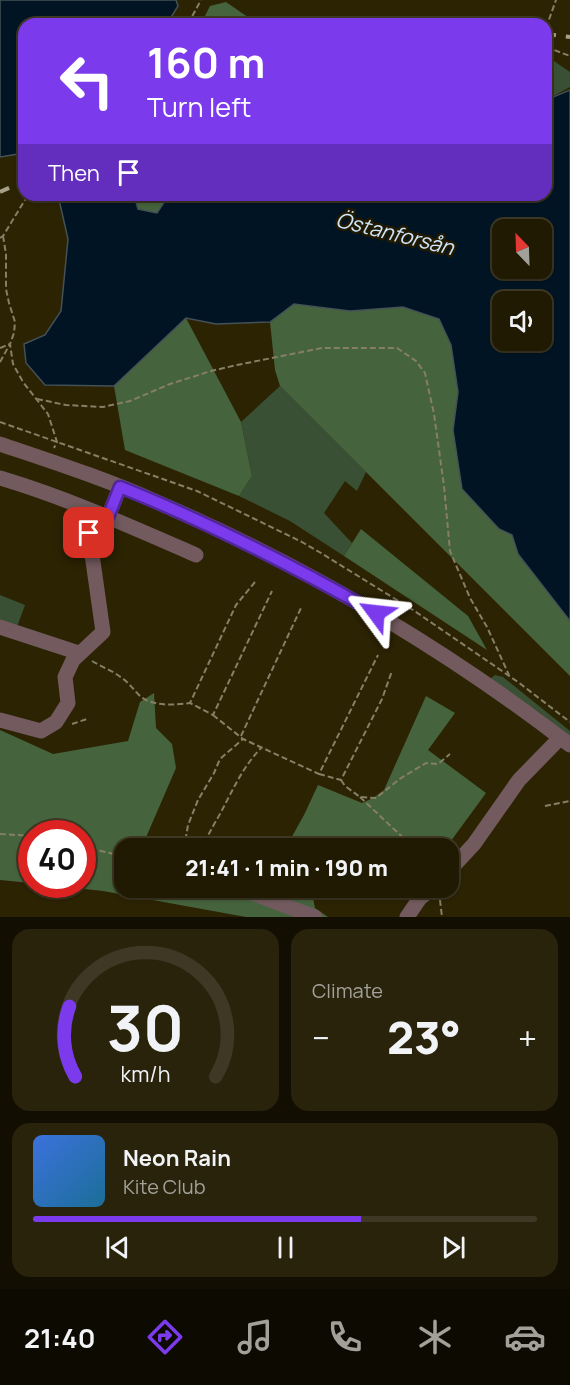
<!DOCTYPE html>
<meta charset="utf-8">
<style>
:root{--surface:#211a02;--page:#29230c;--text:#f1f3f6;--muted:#a2a199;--line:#3e3824;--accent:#7c3aed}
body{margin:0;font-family:Manrope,sans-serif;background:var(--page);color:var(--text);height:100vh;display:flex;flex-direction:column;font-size:22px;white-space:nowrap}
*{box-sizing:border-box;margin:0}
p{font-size:20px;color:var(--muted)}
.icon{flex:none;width:33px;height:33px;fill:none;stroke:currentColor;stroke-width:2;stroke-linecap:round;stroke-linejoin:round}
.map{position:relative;height:917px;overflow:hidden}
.sheet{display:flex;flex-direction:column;gap:12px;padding:12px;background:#120e01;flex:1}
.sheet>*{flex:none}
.guide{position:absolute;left:18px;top:18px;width:534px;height:183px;border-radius:18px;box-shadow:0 2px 4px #0004,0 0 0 2px var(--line);background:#7c3aed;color:#fff;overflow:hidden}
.needle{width:39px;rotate:337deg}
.buttons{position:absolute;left:492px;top:219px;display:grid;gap:12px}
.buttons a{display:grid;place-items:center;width:60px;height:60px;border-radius:12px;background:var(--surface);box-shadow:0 2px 4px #0004,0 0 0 2px var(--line);font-size:30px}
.speed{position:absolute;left:18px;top:820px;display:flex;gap:12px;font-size:30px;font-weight:700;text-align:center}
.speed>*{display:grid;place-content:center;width:78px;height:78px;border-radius:50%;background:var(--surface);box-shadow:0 2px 4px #0004,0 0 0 2px var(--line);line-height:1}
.speed .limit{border:9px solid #d22;background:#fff;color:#111}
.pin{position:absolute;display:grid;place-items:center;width:51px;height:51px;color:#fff;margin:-26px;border-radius:12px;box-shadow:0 3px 9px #0006}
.me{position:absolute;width:66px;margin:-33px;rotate:300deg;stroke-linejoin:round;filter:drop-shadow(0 0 4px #0008)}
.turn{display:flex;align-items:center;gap:21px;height:126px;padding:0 30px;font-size:27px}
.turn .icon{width:78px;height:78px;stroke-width:2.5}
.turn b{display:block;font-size:42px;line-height:51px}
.then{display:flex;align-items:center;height:57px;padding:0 30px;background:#0003;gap:12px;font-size:22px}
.big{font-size:45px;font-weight:800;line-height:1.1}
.sheet .card{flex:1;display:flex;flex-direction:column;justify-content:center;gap:9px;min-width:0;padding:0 21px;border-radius:18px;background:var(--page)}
.sheet .dial{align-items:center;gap:0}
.dial svg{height:156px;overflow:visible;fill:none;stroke:var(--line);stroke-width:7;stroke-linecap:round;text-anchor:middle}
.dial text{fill:var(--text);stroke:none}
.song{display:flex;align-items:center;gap:18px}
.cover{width:72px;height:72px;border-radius:9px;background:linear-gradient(135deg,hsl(220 70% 55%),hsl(200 70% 35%))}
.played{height:6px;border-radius:3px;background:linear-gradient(90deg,var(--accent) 65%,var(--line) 65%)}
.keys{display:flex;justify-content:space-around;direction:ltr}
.heat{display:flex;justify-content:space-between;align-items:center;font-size:33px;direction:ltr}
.sheet .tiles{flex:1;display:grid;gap:12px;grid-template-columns:1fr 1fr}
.card:last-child{grid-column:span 2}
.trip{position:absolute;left:114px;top:838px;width:345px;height:60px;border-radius:18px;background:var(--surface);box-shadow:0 2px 4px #0004,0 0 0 2px var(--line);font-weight:800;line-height:60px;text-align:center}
.tabs{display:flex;height:96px;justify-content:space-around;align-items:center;background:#0d0a01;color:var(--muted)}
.tabs .icon{width:42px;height:42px}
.tabs .current{color:var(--accent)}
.tabs b{font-size:27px;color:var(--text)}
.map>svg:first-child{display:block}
</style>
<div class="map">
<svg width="570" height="917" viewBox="0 0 570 917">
<rect width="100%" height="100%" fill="#2c2303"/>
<g fill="#3a5034">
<polygon points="546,59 551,59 570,72 570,87 546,100"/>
<polygon points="280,386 366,472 357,491 345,481 324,513 352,543 344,556 290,521 239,496 252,476 241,422"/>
<polygon points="0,595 25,605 17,627 0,620"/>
<polygon points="495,675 503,677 570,731 570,737 539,712 487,681"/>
</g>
<g fill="#45643d">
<polygon points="226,2 258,24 201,24 210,6"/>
<polygon points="134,195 169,195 157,213 138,209"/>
<polygon points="294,304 350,311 403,307 440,319 451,345 458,392 453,430 499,529 512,535 518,554 570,621 570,676 280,386 275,370 270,322"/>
<polygon points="186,318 241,422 252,476 239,496 125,450 114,386"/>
<polygon points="361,529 468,616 487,650 344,556"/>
<polygon points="154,693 156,728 172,744 176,768 141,849 124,849 124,888 226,888 283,907 283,888 311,888 315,908 328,917 246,917 103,891 48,885 82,885 82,834 32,834 31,883 0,880 0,730 53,754 128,741 140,702"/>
<polygon points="426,696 455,713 428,750 486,793 445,849 348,849 333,842 324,849 285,849 304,815 318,785 362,803 373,798 384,790"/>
</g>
<g fill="#001423" stroke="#445156" stroke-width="1.5" fill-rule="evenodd">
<polygon points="0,0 176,0 178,6 167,24 24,24 24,153 0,157"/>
<path d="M570,90V621L518,554L512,535L499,529L462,489L453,430L458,392L451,345L439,319L403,307L350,311L294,304L270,322L216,324L186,318L114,386L45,385L26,363L24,344L45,335L61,311L68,239L58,195H134L138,209L157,213L169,195H546V100ZM502,230H542V268H502ZM502,302H542V340H502Z"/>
</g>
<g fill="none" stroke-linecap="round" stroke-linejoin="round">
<g stroke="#867f66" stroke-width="2" stroke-dasharray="6 3" stroke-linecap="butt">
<polyline points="188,24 201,0"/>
<polyline points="546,28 556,0"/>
<polyline points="546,47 570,56"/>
<polyline points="3,236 6,254 6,289 9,303 15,322 14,333 10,344 13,364 23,382 48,414 57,442 54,448"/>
<polyline points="0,238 3,236 28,195"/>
<polyline points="0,348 10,344"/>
<polyline points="0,362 10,344"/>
<polyline points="37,399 66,405 103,407 130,401 170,384 211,371 237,365 322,348 397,348 416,361 425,373 434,414 444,486 450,551 470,598 487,627 509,675"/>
<polyline points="0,422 197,491 302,542 321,553 413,610 518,682 570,722"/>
<polyline points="255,582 236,605 190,703 213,715 272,591"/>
<path d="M92,661C102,667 113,671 122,678C129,683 133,689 139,695C151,707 174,705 190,703"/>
<polyline points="213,715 243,739 319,774 378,655"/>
<polyline points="72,724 87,719"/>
<polyline points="241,736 301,608"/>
<polyline points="319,774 341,780 382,699 392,671"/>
<polyline points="341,780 345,786 360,797 376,798 401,778 426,763 438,764 450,754"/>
<polyline points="360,797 415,849"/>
<polyline points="545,806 570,801"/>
<polyline points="0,834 32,836"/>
<polyline points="82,847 124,856"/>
<polyline points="184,849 188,825 198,800 214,773 220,759 243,739"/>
<path d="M198,849C206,841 210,831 216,821C231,795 240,770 261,748"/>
<polyline points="440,900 442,917"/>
</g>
<g stroke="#725a5e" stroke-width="15">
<path d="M0,444C53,462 106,479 157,502C305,566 443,647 570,745"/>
<path d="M0,478C67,498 132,527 196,555"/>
<polyline points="0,627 79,653"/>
<polyline points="0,720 41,731 56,722 68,703 65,677 73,660 103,632 89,533 108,517 120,487"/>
<polyline points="448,872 474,844 519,780 560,738"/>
<polyline points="239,888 315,917"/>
<polyline points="407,917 420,898 433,888"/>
</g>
<g stroke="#a7a18a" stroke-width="4" stroke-dasharray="10 10" stroke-linecap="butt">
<polyline points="546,34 570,37"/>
<polyline points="0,192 24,181"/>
</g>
</g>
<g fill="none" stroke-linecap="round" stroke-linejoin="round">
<defs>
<path id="route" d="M89,533L108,517L120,487C208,522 293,566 376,613"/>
</defs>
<use href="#route" stroke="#51269a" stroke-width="15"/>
<use href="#route" stroke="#7c3aed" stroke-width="10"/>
</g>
<g text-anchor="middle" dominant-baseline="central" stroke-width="5" stroke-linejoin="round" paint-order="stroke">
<g font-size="21" font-style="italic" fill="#cce6fb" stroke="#221a00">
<text transform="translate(395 233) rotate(14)">Östanforsån</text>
</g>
</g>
</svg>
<div class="buttons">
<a><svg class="needle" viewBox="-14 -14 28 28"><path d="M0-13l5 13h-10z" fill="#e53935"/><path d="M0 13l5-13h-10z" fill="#a2a199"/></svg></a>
<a><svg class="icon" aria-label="sound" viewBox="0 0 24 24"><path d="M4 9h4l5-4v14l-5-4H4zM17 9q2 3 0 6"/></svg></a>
</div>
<div class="speed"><div class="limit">40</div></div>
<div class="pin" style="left:89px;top:533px;background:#d93025"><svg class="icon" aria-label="arrive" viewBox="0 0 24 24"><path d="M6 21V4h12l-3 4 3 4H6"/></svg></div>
<svg class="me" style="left:376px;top:613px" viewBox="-20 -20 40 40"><path d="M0-17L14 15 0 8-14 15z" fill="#7c3aed" stroke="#fff" stroke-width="4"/></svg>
<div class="trip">21:41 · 1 min · 190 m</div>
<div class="guide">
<div class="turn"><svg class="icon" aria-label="left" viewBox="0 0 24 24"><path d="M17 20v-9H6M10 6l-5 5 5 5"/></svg><div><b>160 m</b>Turn left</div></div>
<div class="then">Then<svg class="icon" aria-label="arrive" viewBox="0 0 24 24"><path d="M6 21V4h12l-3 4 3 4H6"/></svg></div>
</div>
</div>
<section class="sheet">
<div class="tiles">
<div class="card dial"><svg viewBox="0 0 100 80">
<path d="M14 69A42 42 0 1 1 86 69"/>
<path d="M14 69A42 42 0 0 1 11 33" stroke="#7c3aed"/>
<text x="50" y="56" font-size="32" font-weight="700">30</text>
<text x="50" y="72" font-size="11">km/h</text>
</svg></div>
<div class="card"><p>Climate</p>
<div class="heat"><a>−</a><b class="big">23°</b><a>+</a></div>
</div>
<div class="card">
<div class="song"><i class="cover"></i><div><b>Neon Rain</b><p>Kite Club</p></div></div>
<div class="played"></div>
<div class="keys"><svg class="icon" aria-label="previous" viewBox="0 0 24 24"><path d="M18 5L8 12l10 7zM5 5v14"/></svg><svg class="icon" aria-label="pause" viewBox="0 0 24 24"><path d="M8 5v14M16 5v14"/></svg><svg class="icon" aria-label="next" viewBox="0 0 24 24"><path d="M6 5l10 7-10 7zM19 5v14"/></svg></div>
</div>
</div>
</section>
<nav class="tabs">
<b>21:40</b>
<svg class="icon current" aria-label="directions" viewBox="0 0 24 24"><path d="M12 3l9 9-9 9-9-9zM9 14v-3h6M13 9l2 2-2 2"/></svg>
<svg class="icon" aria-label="music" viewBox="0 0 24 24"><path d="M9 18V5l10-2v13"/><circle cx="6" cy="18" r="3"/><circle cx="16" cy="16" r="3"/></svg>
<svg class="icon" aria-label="phone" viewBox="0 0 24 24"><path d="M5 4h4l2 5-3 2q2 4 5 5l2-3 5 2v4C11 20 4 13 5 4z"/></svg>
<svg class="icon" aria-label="climate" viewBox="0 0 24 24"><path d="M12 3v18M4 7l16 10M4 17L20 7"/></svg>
<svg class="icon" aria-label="car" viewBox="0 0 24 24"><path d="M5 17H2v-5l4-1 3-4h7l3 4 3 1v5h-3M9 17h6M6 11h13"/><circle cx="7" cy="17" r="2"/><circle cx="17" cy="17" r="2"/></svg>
</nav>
